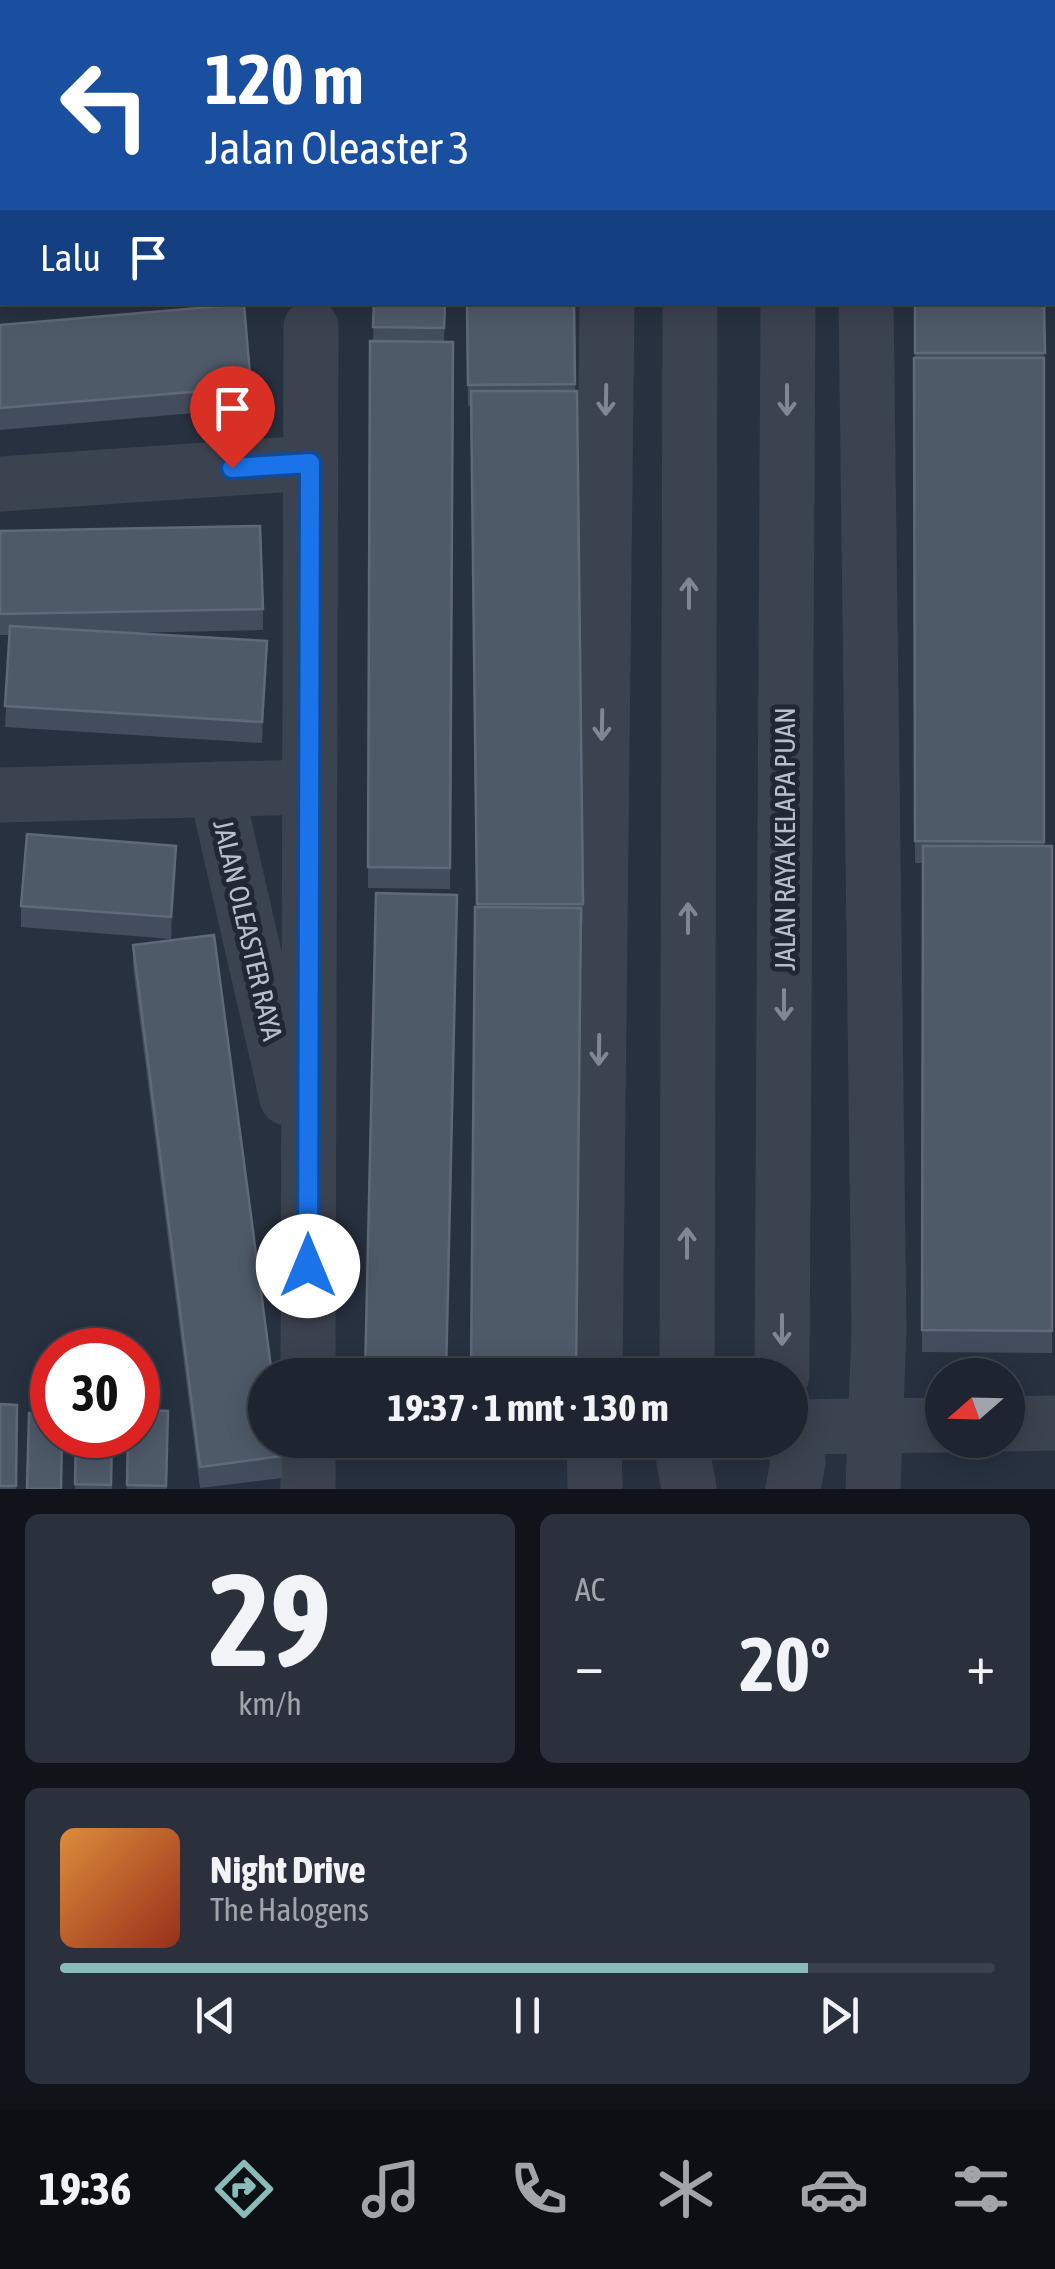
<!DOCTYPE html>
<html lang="id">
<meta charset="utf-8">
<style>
:root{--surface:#1e2530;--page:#2b313c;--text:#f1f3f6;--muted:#a1a5ab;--line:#3c424c;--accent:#8bbbb9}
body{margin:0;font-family:"Asap Condensed",sans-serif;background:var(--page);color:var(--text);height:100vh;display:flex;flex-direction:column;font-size:38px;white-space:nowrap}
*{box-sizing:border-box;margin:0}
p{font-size:32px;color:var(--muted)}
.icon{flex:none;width:55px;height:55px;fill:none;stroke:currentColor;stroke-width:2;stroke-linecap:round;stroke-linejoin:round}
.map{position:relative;height:1489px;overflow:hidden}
.sheet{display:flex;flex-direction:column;gap:25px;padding:25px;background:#10141a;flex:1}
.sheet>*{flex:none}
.guide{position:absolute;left:0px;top:0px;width:1055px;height:305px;box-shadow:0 5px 25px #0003,0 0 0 2px var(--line);background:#1a4fa0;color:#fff;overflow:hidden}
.needle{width:65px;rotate:250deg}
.tools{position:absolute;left:925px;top:1358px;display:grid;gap:20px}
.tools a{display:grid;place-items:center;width:100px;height:100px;border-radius:50%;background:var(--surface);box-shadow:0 5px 25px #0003,0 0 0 2px var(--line);font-size:50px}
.speed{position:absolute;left:30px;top:1328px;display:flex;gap:20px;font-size:50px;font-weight:700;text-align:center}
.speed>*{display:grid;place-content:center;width:130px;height:130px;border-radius:50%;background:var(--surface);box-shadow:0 5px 25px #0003,0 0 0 2px var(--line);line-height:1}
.speed .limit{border:15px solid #d22;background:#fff;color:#111}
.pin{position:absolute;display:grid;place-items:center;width:85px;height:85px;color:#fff;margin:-102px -42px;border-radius:50% 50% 50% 0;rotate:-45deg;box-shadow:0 0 10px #0007}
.pin .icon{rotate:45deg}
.me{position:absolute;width:110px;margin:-55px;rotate:0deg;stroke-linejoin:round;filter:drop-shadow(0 0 8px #0008)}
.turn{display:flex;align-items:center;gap:35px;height:210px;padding:0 40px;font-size:45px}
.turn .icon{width:130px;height:130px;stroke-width:2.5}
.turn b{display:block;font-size:70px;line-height:85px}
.then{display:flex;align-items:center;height:95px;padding:0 40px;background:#0003;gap:20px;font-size:38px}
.big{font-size:75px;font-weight:700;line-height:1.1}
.sheet .card{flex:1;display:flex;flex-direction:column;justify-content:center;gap:15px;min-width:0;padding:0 35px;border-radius:15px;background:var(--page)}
.sheet .dial{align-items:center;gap:0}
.dial b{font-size:130px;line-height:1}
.song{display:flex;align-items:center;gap:30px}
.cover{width:120px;height:120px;border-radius:15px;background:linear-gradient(135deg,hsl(30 70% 55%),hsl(10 70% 35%))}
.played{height:10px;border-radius:5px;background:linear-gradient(90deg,var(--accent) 80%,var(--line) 80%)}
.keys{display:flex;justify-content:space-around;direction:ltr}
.heat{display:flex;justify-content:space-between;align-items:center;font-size:55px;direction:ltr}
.sheet .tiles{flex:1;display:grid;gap:25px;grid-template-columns:1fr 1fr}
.card:last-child{grid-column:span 2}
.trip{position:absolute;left:248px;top:1358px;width:560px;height:100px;border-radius:50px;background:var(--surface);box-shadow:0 5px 25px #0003,0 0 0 2px var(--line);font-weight:700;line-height:100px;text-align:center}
.tabs{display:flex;height:160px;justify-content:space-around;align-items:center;background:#0c0f13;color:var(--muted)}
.tabs .icon{width:70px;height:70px}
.tabs .current{color:var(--accent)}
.tabs b{font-size:45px;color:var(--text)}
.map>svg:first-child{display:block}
</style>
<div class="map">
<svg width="1055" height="1489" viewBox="0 0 1055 1489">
<rect width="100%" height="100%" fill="#283140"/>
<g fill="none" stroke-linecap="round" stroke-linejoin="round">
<g stroke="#3c4350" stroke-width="55">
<polyline points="3,0 15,2"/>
<polyline points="860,0 860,2"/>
<polyline points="135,2 201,0"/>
<polyline points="588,2 594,0"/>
<polyline points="691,2 691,0"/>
<polyline points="790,2 790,0"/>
<polyline points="1052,60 1055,60"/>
<polyline points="0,91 2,91"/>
<polyline points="866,302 879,1330 873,1489"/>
<polyline points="0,484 310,463"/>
<polyline points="216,789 287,1098"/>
<polyline points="0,795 309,787"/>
<polyline points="308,1375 311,327"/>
<polyline points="595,1375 607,302"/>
<polyline points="687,1375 690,302"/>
<polyline points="782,1375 788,302"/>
<polyline points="1008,1424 1055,1423"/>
<polyline points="790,1427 942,1425"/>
<polyline points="790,1429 798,1462 793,1489"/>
<polyline points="308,1440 308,1489"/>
<polyline points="594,1440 595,1489"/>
<polyline points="686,1440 683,1455 689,1489"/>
</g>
</g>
<g fill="#434d5d">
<polygon points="374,302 445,302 444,342 453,342 450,889 368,888 370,341 373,341"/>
<polygon points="467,302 574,302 583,925 477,907 471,406 468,406"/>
<polygon points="915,302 1044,302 1044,846 1052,846 1052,1353 922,1352 923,863 915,863"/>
<polygon points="0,325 251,387 251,408 0,430"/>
<polygon points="0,531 263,609 263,630 126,633 267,663 262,743 5,727 10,635 0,635"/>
<polygon points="176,868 171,939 21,927 21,906"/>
<polygon points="133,945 282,1456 282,1478 200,1488 133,967"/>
<polygon points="0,1404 17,1405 16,1489 0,1489"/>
<polygon points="168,1411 167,1489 127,1489 128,1435"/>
<polygon points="76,1435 112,1435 112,1489 75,1489"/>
<polygon points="364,1440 445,1440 445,1442"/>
<polygon points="470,1440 576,1440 576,1443 470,1442"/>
</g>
<g fill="#333d4d">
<polygon points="267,641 267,663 262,743 262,722"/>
<polygon points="176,846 176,868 171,939 171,917"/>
</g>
<g fill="#4f5a69" stroke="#606978" stroke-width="2.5">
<polygon points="374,302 445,302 444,328 373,327"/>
<polygon points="467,302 574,302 575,384 468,385"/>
<polygon points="915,302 1044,302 1045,353 915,353"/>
<polygon points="244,304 251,387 0,408 0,325"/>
<polygon points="370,341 453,342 450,868 368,867"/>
<polygon points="914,358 1044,358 1044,842 915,841"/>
<polygon points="471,391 577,391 583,904 477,904"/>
<polygon points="260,526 263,609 0,614 0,531"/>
<polygon points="10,626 267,641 262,722 5,706"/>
<polygon points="27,834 176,846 171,917 21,906"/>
<polygon points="923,846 1052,846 1052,1331 922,1330"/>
<polygon points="376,893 457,895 446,1375 365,1375"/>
<polygon points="475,907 581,908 576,1375 471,1375"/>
<polygon points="214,935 272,1375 265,1375 265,1440 280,1440 282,1456 200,1467 133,945"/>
<polygon points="0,1404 17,1405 16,1486 0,1486"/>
<polygon points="138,1410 168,1411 166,1486 127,1485 128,1435 138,1435"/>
<polygon points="29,1413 52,1414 52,1435 62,1435 61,1489 27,1489"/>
<polygon points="76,1435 112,1435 111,1485 75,1484"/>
</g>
<defs><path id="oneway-shaft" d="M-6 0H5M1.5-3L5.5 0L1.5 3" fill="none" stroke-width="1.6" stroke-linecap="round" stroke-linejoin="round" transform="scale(2.5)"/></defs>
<g stroke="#808793">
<use href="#oneway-shaft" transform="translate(606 400) rotate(91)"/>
<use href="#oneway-shaft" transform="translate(787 400) rotate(90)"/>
<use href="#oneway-shaft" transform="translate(689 593) rotate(-90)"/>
<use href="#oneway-shaft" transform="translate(602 725) rotate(91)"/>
<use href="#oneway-shaft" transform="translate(688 918) rotate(-90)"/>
<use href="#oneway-shaft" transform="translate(784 1005) rotate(90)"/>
<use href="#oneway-shaft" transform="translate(599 1050) rotate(91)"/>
<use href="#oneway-shaft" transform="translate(687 1243) rotate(-90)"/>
<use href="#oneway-shaft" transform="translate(782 1330) rotate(90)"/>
</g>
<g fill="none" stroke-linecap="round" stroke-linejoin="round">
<defs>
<polyline id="route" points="232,468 310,463 308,1266"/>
</defs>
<use href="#route" stroke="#114b97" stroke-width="25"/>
<use href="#route" stroke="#1a73e8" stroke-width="18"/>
</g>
<g text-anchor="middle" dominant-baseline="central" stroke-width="10" stroke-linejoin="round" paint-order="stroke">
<g font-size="28" fill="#b8beca" stroke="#202835">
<text transform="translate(785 839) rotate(-90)">JALAN RAYA KELAPA PUAN</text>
<text transform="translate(248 930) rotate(77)">JALAN OLEASTER RAYA</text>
</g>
</g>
</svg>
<div class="tools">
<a><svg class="needle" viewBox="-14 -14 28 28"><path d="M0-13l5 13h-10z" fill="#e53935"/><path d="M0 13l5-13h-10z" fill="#a1a5ab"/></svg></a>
</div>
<div class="speed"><div class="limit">30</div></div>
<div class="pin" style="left:232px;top:468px;background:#d93025"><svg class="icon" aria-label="arrive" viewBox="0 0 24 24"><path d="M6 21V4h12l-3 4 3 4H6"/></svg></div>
<svg class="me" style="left:308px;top:1266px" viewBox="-20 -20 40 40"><circle r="19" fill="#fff"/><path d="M0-13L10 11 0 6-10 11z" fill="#1a73e8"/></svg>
<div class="trip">19:37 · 1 mnt · 130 m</div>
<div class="guide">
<div class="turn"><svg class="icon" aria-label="left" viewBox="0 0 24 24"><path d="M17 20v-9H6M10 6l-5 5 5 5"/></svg><div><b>120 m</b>Jalan Oleaster 3</div></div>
<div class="then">Lalu<svg class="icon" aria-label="arrive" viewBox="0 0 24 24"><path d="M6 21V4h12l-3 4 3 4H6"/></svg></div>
</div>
</div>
<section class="sheet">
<div class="tiles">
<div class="card dial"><b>29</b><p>km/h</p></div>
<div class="card"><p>AC</p>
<div class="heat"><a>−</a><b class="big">20°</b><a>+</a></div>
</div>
<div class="card">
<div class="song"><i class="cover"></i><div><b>Night Drive</b><p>The Halogens</p></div></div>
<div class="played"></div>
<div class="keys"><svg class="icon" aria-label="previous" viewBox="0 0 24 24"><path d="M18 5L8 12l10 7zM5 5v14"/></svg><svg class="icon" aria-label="pause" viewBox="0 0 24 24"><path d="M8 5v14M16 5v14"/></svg><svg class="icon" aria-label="next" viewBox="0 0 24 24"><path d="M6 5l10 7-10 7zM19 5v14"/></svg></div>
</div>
</div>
</section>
<nav class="tabs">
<b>19:36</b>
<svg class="icon current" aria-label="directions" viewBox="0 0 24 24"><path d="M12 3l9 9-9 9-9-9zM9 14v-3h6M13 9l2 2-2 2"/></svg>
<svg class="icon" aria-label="music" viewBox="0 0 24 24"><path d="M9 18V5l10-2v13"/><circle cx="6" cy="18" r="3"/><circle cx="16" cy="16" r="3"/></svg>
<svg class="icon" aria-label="phone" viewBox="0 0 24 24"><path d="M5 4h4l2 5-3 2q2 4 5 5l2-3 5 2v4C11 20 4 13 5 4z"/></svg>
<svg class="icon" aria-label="climate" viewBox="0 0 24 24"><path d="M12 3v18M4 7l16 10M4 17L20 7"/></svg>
<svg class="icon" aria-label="car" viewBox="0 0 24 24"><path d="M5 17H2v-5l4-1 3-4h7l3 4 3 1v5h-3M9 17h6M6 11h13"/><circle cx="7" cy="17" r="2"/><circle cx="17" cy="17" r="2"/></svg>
<svg class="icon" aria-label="filters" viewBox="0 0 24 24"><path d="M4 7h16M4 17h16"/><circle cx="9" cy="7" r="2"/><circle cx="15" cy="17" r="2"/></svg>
</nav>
